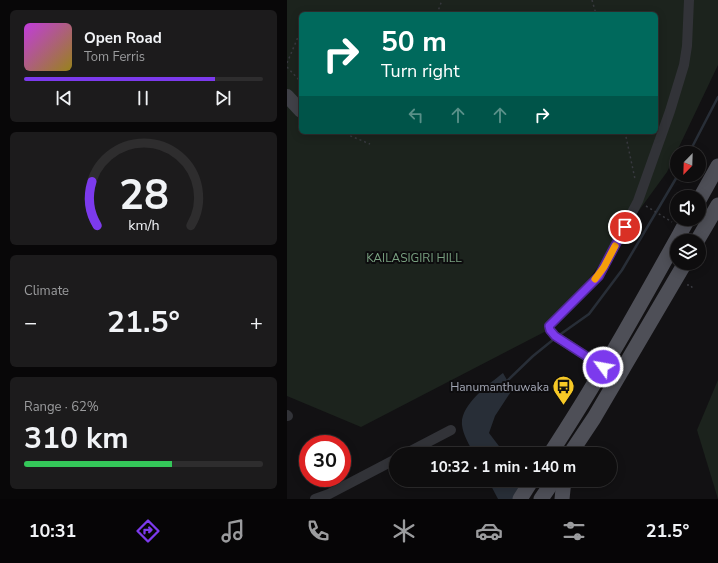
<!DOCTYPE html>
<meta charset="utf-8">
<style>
:root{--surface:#0e0d0e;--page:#1c1b1c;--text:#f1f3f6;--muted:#9b9c9e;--line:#2e2d2e;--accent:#7c3aed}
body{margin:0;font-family:"Nunito Sans",sans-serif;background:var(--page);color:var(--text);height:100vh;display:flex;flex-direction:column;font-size:15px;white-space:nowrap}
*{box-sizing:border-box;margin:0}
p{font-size:13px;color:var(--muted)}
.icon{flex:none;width:22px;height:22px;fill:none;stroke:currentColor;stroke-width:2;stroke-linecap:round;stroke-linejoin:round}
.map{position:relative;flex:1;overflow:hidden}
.sheet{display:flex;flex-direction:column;gap:10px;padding:10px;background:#080708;width:287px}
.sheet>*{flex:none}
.guide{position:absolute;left:12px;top:12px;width:359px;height:122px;border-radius:6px;box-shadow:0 2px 10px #0003,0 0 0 1px var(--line);background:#00695c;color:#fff;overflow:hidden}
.needle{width:26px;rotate:203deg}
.tools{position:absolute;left:383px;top:146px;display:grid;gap:8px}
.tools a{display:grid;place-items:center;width:36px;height:36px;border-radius:50%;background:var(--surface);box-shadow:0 2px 10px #0003,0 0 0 1px var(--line);font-size:20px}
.speed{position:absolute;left:12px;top:435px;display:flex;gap:8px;font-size:20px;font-weight:700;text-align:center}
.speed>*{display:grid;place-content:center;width:52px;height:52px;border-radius:50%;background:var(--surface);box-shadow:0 2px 10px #0003,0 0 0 1px var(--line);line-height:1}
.speed .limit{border:6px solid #d22;background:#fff;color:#111}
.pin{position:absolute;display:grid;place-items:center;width:34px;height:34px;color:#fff;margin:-17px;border:2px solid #fff;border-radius:50%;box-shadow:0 1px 4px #0007}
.me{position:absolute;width:44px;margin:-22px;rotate:302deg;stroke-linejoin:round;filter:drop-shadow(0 0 3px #0008)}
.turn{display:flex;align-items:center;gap:14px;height:84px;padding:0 16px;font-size:18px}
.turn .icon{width:52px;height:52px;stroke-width:2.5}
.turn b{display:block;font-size:28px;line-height:34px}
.lanes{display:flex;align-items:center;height:38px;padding:0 16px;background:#0003;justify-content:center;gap:20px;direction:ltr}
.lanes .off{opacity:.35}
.big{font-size:30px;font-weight:700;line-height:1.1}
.sheet .tile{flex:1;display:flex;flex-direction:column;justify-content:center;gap:6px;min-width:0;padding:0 14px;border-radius:6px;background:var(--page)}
.sheet .dial{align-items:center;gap:0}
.dial svg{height:104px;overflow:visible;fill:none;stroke:var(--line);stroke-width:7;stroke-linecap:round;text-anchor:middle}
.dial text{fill:var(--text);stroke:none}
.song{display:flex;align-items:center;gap:12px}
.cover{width:48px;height:48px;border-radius:6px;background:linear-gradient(135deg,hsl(290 70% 55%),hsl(50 70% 35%))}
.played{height:4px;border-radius:2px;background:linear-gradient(90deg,var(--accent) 80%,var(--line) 80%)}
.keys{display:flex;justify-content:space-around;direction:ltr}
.heat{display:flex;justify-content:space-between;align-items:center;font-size:22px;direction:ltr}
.charge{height:6px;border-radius:3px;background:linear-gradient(90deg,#34c759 62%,var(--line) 0)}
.trip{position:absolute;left:102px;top:447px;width:228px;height:40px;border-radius:20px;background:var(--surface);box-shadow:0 2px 10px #0003,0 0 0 1px var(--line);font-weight:700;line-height:40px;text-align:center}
.tabs{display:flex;height:64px;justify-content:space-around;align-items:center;background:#060506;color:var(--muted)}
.tabs .icon{width:28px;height:28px}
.tabs .active{color:var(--accent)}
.tabs b{font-size:18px;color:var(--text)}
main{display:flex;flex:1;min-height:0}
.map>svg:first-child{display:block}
</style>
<main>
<section class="sheet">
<div class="tile">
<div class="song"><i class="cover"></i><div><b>Open Road</b><p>Tom Ferris</p></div></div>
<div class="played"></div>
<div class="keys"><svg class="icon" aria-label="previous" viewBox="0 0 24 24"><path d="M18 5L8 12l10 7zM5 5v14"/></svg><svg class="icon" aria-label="pause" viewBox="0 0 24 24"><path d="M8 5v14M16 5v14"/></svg><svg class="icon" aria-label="next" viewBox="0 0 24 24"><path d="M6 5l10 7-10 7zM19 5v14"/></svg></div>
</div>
<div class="tile dial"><svg viewBox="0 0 100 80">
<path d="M14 69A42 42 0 1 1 86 69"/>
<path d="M14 69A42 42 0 0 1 10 35" stroke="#7c3aed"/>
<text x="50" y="56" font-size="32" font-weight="700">28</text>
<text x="50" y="72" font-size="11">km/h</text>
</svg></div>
<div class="tile"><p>Climate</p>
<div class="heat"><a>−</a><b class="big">21.5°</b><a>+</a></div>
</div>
<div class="tile"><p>Range · 62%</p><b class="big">310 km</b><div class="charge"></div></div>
</section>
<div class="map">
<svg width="431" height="499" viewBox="0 0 431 499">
<rect width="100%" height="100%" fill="#121113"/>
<g fill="#1c231d" fill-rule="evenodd">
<path d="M0,0H431V65L380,172L267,327L74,427L0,396ZM14,14H369V132H14Z"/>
<polygon points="431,380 431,499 410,430"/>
</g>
<g fill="#282e37">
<path d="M216,373L220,380L227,387L208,416L202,433L218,454H187C183,446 176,435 175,425C173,405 202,384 216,373Z"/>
<polygon points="201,480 233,480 240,499 211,499"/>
</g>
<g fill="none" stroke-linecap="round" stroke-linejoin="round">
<g stroke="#282e37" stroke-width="2.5">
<polyline points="402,153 431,97"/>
<polyline points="271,336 302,314 335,270 391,175"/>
<polyline points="219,382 246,356 267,339"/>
</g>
<g stroke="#38393f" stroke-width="1.5" stroke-dasharray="2 3" stroke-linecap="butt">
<polyline points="305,0 309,14"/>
<polyline points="150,14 155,0"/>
<polyline points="0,63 14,30"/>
<polyline points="0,67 14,82"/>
<polyline points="54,132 83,144"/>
<polyline points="338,132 348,179"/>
<polyline points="359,206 385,222"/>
<polyline points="400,285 404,285 406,290"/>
</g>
<g stroke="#323338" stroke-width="10">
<polyline points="316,367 268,336 263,330 262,326 312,276 351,201 383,111 397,65 400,46 402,0"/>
<polyline points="0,415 1,416"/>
<polyline points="118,454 164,430"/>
<polyline points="28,499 42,494 109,459"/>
</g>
<polyline stroke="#404148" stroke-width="14" points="0,96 14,111"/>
<g stroke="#4e4f57" stroke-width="15">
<polyline points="412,200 431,166"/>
<polyline points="410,241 431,205"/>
<path d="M263,454C313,378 357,298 401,219"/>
<polyline points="283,454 307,418 398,263"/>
<polyline points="233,499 245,480"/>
<polyline points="254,499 267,480"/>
<polyline points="275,499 277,480"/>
</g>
</g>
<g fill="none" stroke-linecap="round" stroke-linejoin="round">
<defs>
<polyline id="route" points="316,367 268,336 263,330 262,326 312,276 338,227"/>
</defs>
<use href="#route" stroke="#51269a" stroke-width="10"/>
<use href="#route" stroke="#7c3aed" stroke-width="7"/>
<polyline stroke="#f59e0b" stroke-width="7" points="308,279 317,267 328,246"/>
</g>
<defs>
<symbol id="bus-pin" viewBox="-11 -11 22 30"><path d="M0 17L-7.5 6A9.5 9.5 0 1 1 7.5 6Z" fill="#f7c926" stroke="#0d0c0e"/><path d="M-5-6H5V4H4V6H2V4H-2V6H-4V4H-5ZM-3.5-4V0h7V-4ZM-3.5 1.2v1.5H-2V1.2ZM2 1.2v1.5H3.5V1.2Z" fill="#111"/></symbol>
</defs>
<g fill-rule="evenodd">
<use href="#bus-pin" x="264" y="374" width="25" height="34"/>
</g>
<g text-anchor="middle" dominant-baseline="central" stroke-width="4" stroke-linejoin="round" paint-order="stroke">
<g font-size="12" fill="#79a080" stroke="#0d0c0e">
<text x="127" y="258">KAILASIGIRI HILL</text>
</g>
<g font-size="12" fill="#a2a6b4" stroke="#0d0c0e" text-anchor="end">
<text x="262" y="387">Hanumanthuwaka</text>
</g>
</g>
</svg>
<div class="tools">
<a><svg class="needle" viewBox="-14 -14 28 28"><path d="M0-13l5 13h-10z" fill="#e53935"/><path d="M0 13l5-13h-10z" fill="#9b9c9e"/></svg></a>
<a><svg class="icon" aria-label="sound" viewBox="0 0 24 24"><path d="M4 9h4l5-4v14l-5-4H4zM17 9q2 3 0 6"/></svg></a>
<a><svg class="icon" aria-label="layers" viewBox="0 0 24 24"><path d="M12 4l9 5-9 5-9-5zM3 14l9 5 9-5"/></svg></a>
</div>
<div class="speed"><div class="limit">30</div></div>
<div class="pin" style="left:338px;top:227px;background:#d93025"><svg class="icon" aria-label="arrive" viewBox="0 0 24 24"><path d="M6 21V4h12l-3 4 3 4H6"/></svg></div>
<svg class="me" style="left:316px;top:367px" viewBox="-20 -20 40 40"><circle r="17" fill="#7c3aed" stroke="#fff" stroke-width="3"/><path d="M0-11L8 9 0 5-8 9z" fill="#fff"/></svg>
<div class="trip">10:32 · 1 min · 140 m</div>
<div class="guide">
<div class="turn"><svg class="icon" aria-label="right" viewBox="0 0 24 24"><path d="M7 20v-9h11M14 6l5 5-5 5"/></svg><div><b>50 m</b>Turn right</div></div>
<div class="lanes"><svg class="icon off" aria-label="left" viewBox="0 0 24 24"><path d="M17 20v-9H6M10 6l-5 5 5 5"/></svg><svg class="icon off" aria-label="ahead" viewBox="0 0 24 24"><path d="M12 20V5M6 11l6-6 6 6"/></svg><svg class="icon off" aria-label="ahead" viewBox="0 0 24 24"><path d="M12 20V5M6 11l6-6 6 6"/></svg><svg class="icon" aria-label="right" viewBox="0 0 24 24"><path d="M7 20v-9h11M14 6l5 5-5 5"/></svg></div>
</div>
</div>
</main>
<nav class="tabs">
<b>10:31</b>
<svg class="icon active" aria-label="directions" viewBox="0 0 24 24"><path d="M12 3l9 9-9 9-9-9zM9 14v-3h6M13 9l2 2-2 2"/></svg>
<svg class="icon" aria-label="music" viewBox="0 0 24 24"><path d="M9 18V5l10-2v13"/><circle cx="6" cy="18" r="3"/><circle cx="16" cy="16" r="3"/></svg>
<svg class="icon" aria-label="phone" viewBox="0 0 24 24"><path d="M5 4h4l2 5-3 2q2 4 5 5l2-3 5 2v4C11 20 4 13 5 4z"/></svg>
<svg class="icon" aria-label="climate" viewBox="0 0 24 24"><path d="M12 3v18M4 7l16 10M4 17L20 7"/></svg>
<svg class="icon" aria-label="car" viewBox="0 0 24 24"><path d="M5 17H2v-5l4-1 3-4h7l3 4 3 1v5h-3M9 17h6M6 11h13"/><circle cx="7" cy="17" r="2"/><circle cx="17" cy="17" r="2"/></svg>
<svg class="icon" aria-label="filters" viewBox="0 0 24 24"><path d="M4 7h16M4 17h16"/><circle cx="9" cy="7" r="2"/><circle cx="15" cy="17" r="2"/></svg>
<b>21.5°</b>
</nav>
